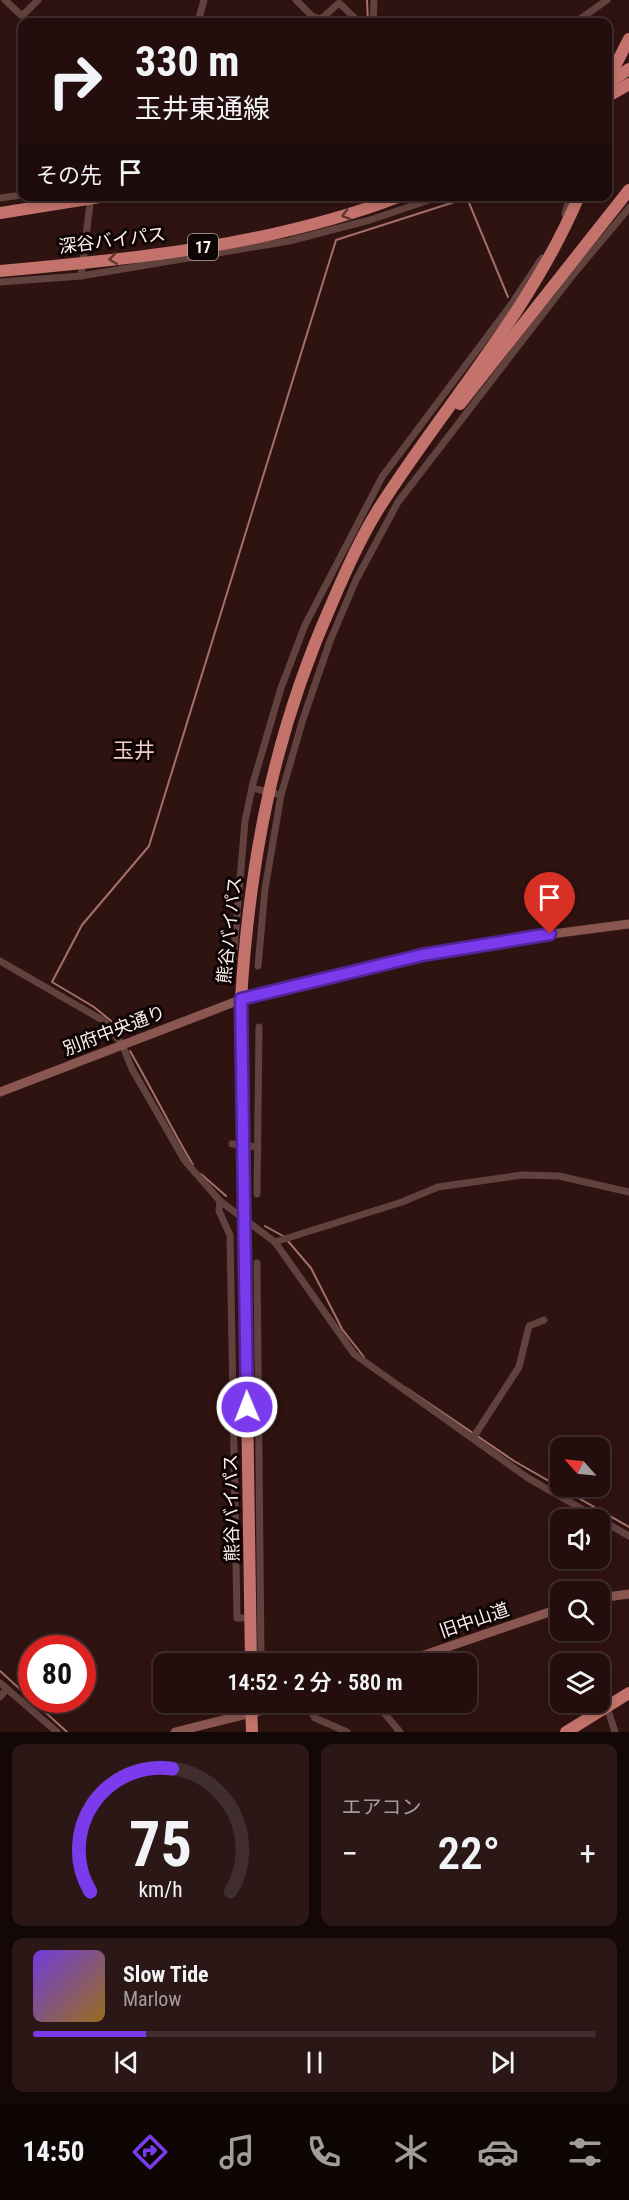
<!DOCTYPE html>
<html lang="ja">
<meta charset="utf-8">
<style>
:root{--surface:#230e0d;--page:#2b1716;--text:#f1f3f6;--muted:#a39c9d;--line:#402e2e;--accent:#7c3aed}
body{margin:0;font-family:"Roboto Condensed","Noto Sans JP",sans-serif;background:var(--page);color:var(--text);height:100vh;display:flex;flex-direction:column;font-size:22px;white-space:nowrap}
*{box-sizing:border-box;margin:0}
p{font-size:20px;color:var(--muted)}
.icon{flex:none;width:33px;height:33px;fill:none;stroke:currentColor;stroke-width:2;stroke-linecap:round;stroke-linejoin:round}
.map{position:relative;height:1732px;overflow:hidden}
.sheet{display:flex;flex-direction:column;gap:12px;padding:12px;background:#130807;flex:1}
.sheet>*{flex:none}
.top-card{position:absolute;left:18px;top:18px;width:594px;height:183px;border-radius:12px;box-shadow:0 3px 9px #0003,0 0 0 2px var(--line);background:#230e0d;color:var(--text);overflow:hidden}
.needle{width:39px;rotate:297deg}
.tools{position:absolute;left:550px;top:1437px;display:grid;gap:12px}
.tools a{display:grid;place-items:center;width:60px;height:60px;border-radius:12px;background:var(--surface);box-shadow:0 3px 9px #0003,0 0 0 2px var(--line);font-size:30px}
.speed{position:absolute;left:18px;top:1635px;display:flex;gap:12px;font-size:30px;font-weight:700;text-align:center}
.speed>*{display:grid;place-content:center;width:78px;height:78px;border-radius:50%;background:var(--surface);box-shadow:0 3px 9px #0003,0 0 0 2px var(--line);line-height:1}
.speed .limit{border:9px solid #d22;background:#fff;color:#111}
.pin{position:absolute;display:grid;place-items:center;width:51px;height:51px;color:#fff;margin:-62px -26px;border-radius:50% 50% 50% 0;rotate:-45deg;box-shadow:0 0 6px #0007}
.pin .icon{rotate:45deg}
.me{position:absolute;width:66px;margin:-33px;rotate:359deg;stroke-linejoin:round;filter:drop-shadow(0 0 4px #0008)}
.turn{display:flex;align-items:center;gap:21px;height:126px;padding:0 18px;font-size:27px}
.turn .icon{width:78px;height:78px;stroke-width:2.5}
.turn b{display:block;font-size:42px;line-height:51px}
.then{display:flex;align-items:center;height:57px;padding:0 18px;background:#0003;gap:12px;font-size:22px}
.big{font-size:45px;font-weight:600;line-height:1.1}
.sheet .card{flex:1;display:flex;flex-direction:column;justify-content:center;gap:9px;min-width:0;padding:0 21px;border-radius:12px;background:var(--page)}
.sheet .dial{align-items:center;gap:0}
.dial svg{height:156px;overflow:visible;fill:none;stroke:var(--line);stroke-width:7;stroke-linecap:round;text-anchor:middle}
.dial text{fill:var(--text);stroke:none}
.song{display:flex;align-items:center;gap:18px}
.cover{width:72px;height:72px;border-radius:9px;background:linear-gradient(135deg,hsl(260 70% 55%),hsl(40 70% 35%))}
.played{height:6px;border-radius:3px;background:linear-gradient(90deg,var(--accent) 20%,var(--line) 20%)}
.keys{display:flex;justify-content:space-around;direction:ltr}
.heat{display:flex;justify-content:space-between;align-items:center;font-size:33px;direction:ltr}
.sheet .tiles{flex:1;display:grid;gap:12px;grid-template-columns:1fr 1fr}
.card:last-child{grid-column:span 2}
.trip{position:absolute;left:153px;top:1653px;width:324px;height:60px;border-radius:12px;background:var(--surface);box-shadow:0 3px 9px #0003,0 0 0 2px var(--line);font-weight:600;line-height:60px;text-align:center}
.tab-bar{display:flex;height:96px;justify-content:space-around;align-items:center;background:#0e0605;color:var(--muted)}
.tab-bar .icon{width:42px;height:42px}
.tab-bar .current{color:var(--accent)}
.tab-bar b{font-size:27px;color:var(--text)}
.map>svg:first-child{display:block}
</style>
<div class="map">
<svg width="629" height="1732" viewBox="0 0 629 1732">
<rect width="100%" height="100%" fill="#2f1311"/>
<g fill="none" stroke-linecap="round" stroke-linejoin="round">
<g stroke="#a56f6a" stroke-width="2">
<polyline points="367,0 368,22"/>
<polyline points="116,1025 94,1007 52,982 82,925 149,846 336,240 467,198 508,297"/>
<path d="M130,1051C152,1089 171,1128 193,1165"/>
<polyline points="201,1174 226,1196"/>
<polyline points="265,1226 283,1236"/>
<polyline points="287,1240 311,1268 342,1329 364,1357"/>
<polyline points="405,1387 514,1461 629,1527"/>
<polyline points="0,1671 67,1732"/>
</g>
<g stroke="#62423e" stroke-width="7">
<polyline points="5,0 22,16 38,0"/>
<polyline points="296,0 312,16 321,19 339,3 359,22"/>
<polyline points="198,22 204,0"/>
<polyline points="373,22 374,0"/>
<polyline points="576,22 607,0"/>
<polyline points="0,198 22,195"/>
<polyline points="565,214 570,196"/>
<polyline points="81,276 91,196"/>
<polyline points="0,282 81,276 289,241 370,220 441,196"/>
<polyline points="252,788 281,795"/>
<polyline points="0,961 104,1021 122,1044 132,1069 185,1161 220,1201 275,1242 354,1354 528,1478 629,1536"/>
<polyline points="233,962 245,821 253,783 281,688 305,625 382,477 513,302 542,258"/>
<polyline points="258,966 265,889 281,795 303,719 330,641 356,580 398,502 572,276 629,208"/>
<polyline points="232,1144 258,1147"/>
<polyline points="257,1194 259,1027"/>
<polyline points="220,1201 219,1211 230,1235 237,1618 251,1618"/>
<polyline points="275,1242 402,1202 438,1187 522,1175 559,1176 629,1192"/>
<polyline points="257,1263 261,1656"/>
<polyline points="473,1438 519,1367 529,1326 544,1320"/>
<polyline points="0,1683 57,1732"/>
<polyline points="0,1697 6,1690"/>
<polyline points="306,1702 315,1718 347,1732"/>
<polyline points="375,1702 400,1732"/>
<polyline points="607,1707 615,1732"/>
</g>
<g stroke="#895650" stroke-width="9">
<polyline points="0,1092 258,993 422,955 491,942 629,924"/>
<polyline points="600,1598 629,1594"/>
<polyline points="398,1664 561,1608"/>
<polyline points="175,1732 295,1702"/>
</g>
<g stroke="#c3736b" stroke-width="12">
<polyline points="614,68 629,39"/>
<polyline points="608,83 629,69"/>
<polyline points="608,96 629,84"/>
<polyline points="0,213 106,196"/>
<path d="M0,271C135,259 274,245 401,196"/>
<polyline points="460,404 629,190"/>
<path d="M251,1664L241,999C250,857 274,733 332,603C346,570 361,536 381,505C447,402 531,310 579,196"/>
<polyline points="251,1702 252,1732"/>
<polyline points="566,1732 629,1693"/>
</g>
</g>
<defs><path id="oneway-chevron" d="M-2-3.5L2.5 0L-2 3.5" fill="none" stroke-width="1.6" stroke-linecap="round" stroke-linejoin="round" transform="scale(1.5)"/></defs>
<g stroke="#603632">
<use href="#oneway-chevron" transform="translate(346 215) rotate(164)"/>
<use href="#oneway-chevron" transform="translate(113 259) rotate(172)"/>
</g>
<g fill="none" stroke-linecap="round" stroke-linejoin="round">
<defs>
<polyline id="route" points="247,1407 241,999 422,955 550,934"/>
</defs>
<use href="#route" stroke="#51269a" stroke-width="15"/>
<use href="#route" stroke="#7c3aed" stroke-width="10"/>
</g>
<g text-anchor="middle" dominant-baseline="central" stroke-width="6" stroke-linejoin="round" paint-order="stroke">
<rect fill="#0f0404" stroke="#b6aaa8" stroke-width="1.5" x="188" y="234" width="30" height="26" rx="4.5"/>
<g font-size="16" font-weight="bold" fill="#fdf1ef">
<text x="203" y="247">17</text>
</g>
<g font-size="18" fill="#fdf1ef" stroke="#0f0404">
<text transform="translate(112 240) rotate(-7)">深谷バイパス</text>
<text transform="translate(229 930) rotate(-84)">熊谷バイパス</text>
<text transform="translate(114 1030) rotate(-21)">別府中央通り</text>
<text transform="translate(231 1508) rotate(-91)">熊谷バイパス</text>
<text transform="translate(474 1620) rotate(-19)">旧中山道</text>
</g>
<g font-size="21" fill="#f2cac5" stroke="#0f0404">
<text x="134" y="751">玉井</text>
</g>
</g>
</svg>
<div class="tools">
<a><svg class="needle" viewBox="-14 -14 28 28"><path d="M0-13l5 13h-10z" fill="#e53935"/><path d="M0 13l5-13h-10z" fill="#a39c9d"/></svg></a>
<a><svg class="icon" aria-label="sound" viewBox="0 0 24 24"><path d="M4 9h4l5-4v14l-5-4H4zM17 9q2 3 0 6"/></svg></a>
<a><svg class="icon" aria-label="search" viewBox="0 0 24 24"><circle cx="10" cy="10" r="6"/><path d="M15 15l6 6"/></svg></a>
<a><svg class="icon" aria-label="layers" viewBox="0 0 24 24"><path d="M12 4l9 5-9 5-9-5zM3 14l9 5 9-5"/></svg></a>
</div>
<div class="speed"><div class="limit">80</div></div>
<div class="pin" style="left:550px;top:934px;background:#d93025"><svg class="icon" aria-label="arrive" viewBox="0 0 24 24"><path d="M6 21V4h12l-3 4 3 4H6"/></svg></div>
<svg class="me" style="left:247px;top:1407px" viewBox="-20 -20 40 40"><circle r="17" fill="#7c3aed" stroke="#fff" stroke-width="3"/><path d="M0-11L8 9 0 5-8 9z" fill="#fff"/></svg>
<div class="trip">14:52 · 2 分 · 580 m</div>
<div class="top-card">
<div class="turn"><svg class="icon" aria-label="right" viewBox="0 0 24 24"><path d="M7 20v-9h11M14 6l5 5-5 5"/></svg><div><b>330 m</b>玉井東通線</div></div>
<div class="then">その先<svg class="icon" aria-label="arrive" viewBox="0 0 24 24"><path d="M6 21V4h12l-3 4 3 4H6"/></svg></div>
</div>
</div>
<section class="sheet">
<div class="tiles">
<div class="card dial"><svg viewBox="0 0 100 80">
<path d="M14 69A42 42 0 1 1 86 69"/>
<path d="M14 69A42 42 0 0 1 56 6" stroke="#7c3aed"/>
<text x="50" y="56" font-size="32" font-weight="700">75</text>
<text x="50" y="72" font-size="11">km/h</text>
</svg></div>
<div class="card"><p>エアコン</p>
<div class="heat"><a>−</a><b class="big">22°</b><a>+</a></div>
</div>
<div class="card">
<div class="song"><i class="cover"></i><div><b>Slow Tide</b><p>Marlow</p></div></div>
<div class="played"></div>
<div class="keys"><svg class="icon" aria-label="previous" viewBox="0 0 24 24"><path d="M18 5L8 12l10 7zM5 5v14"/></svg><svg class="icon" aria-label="pause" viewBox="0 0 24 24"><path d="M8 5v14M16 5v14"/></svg><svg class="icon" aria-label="next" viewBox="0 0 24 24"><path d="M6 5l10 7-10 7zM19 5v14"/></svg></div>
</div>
</div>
</section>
<nav class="tab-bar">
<b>14:50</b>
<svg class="icon current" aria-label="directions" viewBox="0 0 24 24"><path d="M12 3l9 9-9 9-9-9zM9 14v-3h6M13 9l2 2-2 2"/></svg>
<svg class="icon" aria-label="music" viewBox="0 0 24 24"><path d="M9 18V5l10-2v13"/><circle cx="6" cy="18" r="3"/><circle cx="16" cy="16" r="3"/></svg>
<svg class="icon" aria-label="phone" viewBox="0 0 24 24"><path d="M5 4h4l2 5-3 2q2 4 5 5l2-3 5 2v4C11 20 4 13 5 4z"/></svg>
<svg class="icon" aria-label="climate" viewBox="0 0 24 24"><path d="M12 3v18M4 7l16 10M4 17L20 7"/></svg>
<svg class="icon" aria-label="car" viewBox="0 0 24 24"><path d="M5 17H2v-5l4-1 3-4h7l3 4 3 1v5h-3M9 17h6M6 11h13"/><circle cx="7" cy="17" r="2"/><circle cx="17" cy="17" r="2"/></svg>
<svg class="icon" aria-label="filters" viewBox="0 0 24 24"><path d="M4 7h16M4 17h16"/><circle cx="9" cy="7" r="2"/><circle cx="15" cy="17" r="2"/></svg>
</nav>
